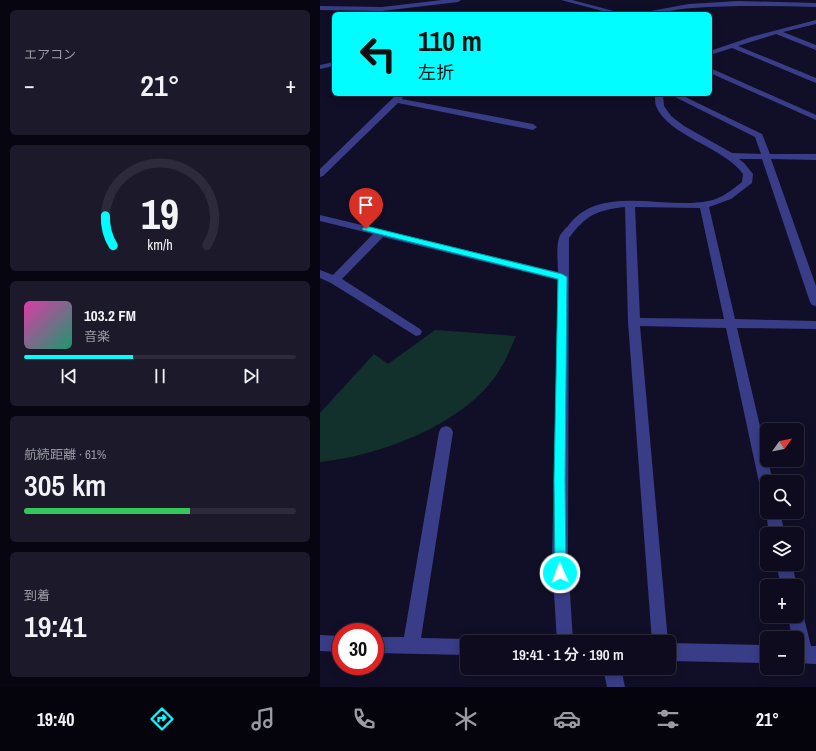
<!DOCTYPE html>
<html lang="ja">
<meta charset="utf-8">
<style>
:root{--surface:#0d0b1d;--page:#1b192a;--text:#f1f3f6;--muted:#9a9ba4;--line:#2d2b3b;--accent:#01fdff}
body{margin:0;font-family:"Archivo Narrow","Noto Sans JP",sans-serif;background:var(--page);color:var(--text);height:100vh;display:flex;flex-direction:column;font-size:15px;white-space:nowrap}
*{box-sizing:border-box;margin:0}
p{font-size:13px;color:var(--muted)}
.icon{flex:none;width:22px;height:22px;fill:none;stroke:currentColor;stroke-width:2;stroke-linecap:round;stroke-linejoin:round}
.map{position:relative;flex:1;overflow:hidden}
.side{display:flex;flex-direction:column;gap:10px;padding:10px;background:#070610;width:320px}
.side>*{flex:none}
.top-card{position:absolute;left:12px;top:12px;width:380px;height:84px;border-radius:6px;box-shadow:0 2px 10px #0003,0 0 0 1px var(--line);background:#01fdff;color:#111;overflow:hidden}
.needle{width:26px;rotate:57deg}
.fabs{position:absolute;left:440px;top:423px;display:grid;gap:8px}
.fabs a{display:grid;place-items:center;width:44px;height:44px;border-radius:6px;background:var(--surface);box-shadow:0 2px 10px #0003,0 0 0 1px var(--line);font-size:20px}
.speed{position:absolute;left:12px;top:623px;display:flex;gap:8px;font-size:20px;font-weight:700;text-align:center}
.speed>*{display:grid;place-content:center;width:52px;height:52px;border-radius:50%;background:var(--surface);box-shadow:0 2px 10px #0003,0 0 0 1px var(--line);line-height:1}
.speed .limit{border:6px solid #d22;background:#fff;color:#111}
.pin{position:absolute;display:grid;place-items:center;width:34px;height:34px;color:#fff;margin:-41px -17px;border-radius:50% 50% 50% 0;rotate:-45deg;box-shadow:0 0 4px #0007}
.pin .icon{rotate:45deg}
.me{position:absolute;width:44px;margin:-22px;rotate:358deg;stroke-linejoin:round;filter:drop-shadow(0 0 3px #0008)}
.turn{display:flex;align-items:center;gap:14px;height:84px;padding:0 20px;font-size:18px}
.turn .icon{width:52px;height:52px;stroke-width:2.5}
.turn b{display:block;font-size:28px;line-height:34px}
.big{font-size:30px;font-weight:600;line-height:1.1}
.side .card{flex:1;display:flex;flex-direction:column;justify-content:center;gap:6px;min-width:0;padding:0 14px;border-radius:6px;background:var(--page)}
.side .dial{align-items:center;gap:0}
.dial svg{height:104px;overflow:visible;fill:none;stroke:var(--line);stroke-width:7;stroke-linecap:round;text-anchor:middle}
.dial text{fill:var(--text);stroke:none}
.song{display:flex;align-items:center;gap:12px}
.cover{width:48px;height:48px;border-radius:6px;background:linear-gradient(135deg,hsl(320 70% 55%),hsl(160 70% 35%))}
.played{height:4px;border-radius:2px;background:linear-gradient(90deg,var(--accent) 40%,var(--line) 40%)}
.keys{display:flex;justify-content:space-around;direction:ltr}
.heat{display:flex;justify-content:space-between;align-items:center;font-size:22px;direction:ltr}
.charge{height:6px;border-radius:3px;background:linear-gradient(90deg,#34c759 61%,var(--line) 0)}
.trip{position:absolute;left:140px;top:635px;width:216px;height:40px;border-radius:6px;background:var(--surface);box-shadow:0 2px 10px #0003,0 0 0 1px var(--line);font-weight:600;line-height:40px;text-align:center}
.menu{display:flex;height:64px;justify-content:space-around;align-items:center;background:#05040c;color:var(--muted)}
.menu .icon{width:28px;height:28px}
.menu .active{color:var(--accent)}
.menu b{font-size:18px;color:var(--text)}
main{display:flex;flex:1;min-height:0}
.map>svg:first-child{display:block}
</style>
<main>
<section class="side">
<div class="card"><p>エアコン</p>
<div class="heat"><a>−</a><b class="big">21°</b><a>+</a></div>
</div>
<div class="card dial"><svg viewBox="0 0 100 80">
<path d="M14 69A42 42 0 1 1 86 69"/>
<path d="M14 69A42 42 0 0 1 8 46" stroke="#01fdff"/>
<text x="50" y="56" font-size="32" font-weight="700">19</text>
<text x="50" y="72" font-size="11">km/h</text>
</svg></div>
<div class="card">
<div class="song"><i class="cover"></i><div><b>103.2 FM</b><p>音楽</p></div></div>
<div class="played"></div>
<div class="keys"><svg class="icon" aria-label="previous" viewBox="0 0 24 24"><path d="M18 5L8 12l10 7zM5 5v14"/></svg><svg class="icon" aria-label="pause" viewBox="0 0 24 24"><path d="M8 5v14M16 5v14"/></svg><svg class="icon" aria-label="next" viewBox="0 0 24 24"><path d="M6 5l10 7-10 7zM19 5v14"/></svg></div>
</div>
<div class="card"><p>航続距離 · 61%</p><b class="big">305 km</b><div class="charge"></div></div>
<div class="card"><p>到着</p><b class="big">19:41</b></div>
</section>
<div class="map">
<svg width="496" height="687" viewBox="0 0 496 687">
<rect width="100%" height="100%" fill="#110f27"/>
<path fill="#12312d" d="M115,330L196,336C189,352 182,369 171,382C134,428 57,456 0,462V413L54,354L68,364Z"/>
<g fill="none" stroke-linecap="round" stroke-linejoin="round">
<g fill="#393d87" fill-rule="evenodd">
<polygon points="122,0 141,0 138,2 62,11 0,10 0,6 62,7"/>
<polygon points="241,0 252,0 305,14 294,14"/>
<path d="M418,1L496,3V7C455,6 414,5 373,8C356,9 339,14 322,14L325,12L369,4Z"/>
<polygon points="496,20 496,24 463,32 496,45 496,50 456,34 418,46 496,78 496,83 412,48 390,55 390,51 431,37"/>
<polygon points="14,62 14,66 0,69 0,65"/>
<polygon points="390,68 496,115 496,120 390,73"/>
<polygon points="77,94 84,94 82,99 213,124 217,127 213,130 78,103 3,176 0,177 0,169"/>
<path d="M335,94H343L344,106L351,116L364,126L412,153L441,154L435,137L349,94H359L442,134L450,154H496V160L451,159L496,286V306L492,305L490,302L442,159H419L424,163L433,174L432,183L411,199L389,207L415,319L496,321V329L417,328L453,482H447V494L442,492L440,487L406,328L320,326L348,642H332L308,322L305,207C277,210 266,215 249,238L248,560L253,642H237L232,560L238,280L63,237L22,279L100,329L102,332L100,335L96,336L11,283L0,278V270L13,275L53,234L0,221V215L238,272C238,262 236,248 239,238C240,234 245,229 248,226C279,183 345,210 388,201C401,199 412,190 422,182L423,174C404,147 348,136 336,106C335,103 335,98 335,94ZM315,207L380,208L404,319L320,318Z"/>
<polygon points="126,426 131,428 133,432 101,638 147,639 153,642 147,642 147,655 55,653 55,637 84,637 119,432 121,428"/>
<polygon points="447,509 447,512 460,512 465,534 449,534 446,512"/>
<polygon points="456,564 472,564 477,586 461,586"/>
<polygon points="477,608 482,610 491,646 496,646 496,664 477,663 477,638 472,638 468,616 477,616"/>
<polygon points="0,635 21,636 21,652 0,651"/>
<polygon points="349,643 447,645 447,663 349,661"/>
<polygon points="283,668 301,668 305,687 287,687"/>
</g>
</g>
<polygon fill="#01fdff" stroke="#01a4a6" points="46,226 242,274 247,277 245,480 246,573 245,578 240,579 236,578 235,573 234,480 238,279 43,230 42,229"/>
</svg>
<div class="fabs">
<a><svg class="needle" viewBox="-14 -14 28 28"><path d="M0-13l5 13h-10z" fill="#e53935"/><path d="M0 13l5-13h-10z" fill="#9a9ba4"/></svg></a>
<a><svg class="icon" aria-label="search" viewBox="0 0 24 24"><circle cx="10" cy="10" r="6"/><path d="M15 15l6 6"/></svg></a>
<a><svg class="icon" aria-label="layers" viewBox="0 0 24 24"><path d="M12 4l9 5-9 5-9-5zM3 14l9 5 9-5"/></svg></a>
<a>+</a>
<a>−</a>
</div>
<div class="speed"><div class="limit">30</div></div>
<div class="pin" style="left:46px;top:229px;background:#d93025"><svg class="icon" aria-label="arrive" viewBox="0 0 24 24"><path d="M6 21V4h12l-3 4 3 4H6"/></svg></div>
<svg class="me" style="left:240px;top:573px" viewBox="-20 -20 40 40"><circle r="17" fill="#01fdff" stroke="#fff" stroke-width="3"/><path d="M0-11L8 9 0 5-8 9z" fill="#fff"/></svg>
<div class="trip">19:41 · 1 分 · 190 m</div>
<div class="top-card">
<div class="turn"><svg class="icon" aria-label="left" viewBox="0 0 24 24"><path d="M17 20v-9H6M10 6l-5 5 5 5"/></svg><div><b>110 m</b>左折</div></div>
</div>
</div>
</main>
<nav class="menu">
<b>19:40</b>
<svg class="icon active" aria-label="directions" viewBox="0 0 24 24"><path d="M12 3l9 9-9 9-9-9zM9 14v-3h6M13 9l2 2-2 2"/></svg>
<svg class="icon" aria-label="music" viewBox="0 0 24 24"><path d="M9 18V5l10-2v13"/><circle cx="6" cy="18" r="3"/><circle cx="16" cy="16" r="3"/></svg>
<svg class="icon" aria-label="phone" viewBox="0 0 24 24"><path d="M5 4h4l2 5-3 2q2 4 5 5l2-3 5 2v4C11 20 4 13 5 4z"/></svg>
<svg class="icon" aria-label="climate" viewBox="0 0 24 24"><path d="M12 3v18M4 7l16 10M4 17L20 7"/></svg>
<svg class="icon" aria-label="car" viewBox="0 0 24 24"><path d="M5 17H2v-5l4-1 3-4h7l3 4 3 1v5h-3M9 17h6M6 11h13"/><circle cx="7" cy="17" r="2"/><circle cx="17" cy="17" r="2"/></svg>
<svg class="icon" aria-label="filters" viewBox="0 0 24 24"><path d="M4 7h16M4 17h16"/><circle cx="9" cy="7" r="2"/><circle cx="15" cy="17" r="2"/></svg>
<b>21°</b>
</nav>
